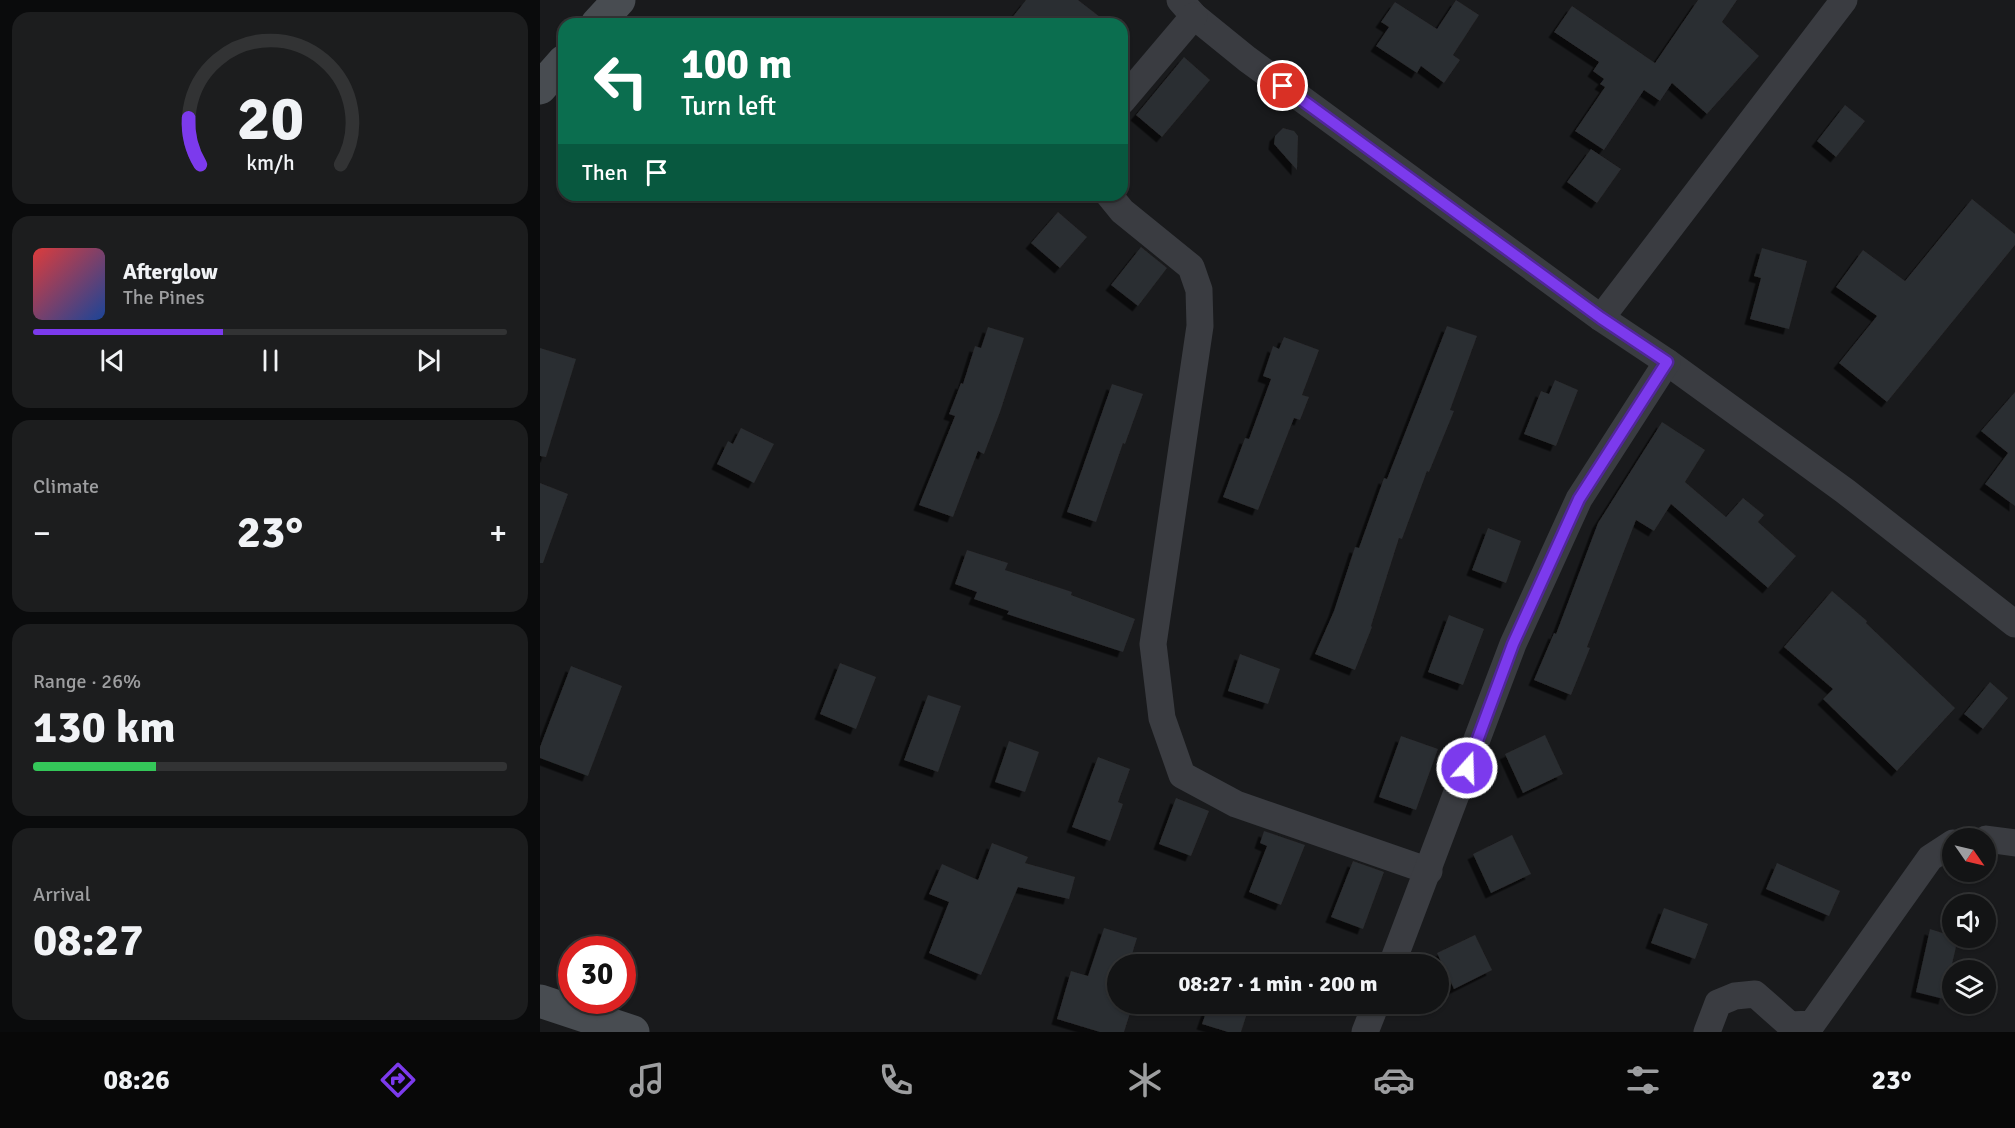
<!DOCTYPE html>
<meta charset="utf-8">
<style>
:root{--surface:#131415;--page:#1c1d1e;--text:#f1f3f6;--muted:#9d9ea0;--line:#323334;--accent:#7c3aed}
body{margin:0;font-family:Signika,sans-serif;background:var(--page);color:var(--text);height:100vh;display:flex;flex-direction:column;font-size:22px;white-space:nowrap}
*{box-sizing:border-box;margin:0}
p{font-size:20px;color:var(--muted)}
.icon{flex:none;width:33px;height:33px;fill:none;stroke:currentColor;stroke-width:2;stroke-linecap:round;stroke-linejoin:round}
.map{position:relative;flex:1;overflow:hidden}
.drawer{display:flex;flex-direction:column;gap:12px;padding:12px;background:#0a0b0c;width:540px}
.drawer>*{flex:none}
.hud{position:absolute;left:18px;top:18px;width:570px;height:183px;border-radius:18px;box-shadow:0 2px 4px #0004,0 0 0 2px var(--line);background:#0b6e4f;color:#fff;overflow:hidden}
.needle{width:39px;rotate:124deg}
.tools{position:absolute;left:1402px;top:828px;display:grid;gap:12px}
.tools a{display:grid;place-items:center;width:54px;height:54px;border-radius:50%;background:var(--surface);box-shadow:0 2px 4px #0004,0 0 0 2px var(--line);font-size:30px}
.speed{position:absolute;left:18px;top:936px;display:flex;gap:12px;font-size:30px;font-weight:700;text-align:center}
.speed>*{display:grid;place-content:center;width:78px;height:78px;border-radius:50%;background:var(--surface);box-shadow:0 2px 4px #0004,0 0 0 2px var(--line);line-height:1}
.speed .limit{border:9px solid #d22;background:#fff;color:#111}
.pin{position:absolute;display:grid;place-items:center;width:51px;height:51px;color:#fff;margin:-26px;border:3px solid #fff;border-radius:50%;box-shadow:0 2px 6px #0007}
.me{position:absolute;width:66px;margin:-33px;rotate:20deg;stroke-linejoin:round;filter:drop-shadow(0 0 4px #0008)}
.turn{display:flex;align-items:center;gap:21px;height:126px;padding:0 24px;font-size:27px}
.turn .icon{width:78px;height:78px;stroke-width:2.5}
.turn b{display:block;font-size:42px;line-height:51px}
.then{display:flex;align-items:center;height:57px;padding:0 24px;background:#0003;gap:12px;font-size:22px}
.big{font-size:45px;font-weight:800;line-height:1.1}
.drawer .card{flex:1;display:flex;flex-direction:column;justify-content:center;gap:9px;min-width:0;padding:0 21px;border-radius:18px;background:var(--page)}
.drawer .dial{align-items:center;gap:0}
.dial svg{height:156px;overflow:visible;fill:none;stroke:var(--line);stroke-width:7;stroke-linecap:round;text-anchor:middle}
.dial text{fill:var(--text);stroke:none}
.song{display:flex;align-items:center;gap:18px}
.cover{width:72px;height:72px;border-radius:9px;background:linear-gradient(135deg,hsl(0 70% 55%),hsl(220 70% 35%))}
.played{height:6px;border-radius:3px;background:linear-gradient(90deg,var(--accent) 40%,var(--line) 40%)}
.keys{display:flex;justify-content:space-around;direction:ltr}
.heat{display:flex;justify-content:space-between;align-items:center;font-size:33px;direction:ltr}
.charge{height:9px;border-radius:4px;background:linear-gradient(90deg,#34c759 26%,var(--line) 0)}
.trip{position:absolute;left:567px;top:954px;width:342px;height:60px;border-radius:30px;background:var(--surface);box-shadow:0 2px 4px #0004,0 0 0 2px var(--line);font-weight:800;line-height:60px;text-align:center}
.tab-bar{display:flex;height:96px;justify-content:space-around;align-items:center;background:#080808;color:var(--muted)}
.tab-bar .icon{width:42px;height:42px}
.tab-bar .on{color:var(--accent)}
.tab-bar b{font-size:27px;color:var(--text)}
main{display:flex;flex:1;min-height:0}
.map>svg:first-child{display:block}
</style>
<main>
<section class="drawer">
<div class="card dial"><svg viewBox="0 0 100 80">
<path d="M14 69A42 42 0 1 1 86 69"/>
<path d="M14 69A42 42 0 0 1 8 45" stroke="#7c3aed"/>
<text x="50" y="56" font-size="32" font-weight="700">20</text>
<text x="50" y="72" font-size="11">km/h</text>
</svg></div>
<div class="card">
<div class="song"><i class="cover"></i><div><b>Afterglow</b><p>The Pines</p></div></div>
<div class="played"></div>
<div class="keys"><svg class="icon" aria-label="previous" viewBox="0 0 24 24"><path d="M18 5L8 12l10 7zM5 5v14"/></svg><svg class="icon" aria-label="pause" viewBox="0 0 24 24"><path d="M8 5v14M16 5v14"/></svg><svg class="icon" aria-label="next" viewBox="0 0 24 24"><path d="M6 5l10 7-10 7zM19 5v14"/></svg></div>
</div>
<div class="card"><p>Climate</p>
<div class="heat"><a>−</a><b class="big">23°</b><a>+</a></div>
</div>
<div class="card"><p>Range · 26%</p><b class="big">130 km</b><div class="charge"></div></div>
<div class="card"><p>Arrival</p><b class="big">08:27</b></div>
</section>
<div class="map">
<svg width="1475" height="1032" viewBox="0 0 1475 1032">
<defs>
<filter id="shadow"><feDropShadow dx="-5.5" dy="5.5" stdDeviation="0" flood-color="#0009"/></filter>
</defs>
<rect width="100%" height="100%" fill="#191a1c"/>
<g fill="#2c2d30" filter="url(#shadow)">
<polygon points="486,0 538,0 569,24 467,24"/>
<polygon points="916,0 939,15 913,55 920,60 904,83 881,66 877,73 836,46 849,27 841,22 855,2 897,29"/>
<polygon points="1158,0 1197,0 1182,22 1219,56 1167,114 1132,83 1120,101 1104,90 1064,150 1035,131 1065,87 1060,84 1064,79 1053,71 1059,62 1014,32 1032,6 1115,63"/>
<polygon points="644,57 670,80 622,137 596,115"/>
<polygon points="1305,105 1325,121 1296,157 1277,141"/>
<polygon points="743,128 754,131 758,136 757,170 734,144 735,136"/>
<polygon points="1051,149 1081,169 1057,203 1027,182"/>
<polygon points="1432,199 1475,234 1475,245 1347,402 1299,363 1337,316 1296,287 1323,250 1365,281"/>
<polygon points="518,212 547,237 520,268 491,243"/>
<polygon points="601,247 627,268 598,306 571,285"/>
<polygon points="1222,248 1267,261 1249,329 1210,319 1221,278 1214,276"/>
<polygon points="907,326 937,336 910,410 914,411 889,472 887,471 862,539 859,538 831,626 832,627 815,670 775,654 794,611 815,547 819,548 844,478 847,479"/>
<polygon points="448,327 484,338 460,412 444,454 438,451 413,517 379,505 415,416 409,414 421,383 423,384 435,346 441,348"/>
<polygon points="744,337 779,350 762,395 769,397 760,420 754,418 718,510 683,497 705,438 709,439 731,379 723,376 733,346 739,349"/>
<polygon points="0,348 36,359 6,457 0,456"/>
<polygon points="1015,380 1038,390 1016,446 984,434 1001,391 1009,394"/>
<polygon points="572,384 603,394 585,444 583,443 556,522 527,512"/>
<polygon points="1475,392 1475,506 1445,484 1468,453 1441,431"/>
<polygon points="1122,422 1165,450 1145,482 1186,517 1203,498 1224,515 1218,522 1256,556 1228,588 1131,504 1114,531 1096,520 1047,647 1050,648 1031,695 994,680 1014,633 1016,634 1058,523"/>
<polygon points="201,428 234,444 214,483 177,464 188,441 193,444"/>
<polygon points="0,483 28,494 3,563 0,563"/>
<polygon points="948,528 981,541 966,583 932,570"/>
<polygon points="427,550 468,563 465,570 532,592 531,595 595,619 583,652 467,614 469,611 434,599 437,592 415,584"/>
<polygon points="1292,591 1327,621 1326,623 1415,708 1357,771 1283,699 1293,689 1244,647"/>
<polygon points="909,615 944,629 923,685 888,672"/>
<polygon points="700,654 740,669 728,704 688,691"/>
<polygon points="300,663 336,677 316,729 280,714"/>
<polygon points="31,666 82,686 48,776 0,758 0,747"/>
<polygon points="1450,682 1468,698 1443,729 1424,714"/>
<polygon points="388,695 421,706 398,772 364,760"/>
<polygon points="1005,735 1023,774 983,793 965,754"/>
<polygon points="861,736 898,749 876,810 839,797"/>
<polygon points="469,741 499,752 485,792 455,782"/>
<polygon points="558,757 590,769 578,802 583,804 570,841 532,827"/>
<polygon points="636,798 669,811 651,856 619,844"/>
<polygon points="724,831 765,845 741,905 709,892 727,846 720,843"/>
<polygon points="972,835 991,874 951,893 933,854"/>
<polygon points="452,843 488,857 485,863 535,877 529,899 478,887 441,975 389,953 409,902 389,894 402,864 438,880"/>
<polygon points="813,861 844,872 823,929 791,917"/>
<polygon points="1237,863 1300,891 1289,916 1226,889"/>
<polygon points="1124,908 1168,924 1155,959 1111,943"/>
<polygon points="564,928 597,938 589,964 578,964 576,1004 593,1004 584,1032 560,1032 517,1019 531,971 548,976"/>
<polygon points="1390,929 1418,938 1404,999 1376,992"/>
<polygon points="935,935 952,970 914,989 897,953"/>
<polygon points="669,1004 710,1004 701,1032 688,1032 662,1024"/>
</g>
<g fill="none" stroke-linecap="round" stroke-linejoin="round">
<g stroke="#3a3c41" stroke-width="27">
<polyline points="640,0 654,16 707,59 1061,318 1127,362 1305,491 1475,624"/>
<polyline points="582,101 654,16"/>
<polyline points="569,195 582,211 651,267 659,290 660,326 613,644 622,718 642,775 696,804 889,871"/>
<polyline points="1061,318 1304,0"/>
<polyline points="1446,839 1475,843"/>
<polyline points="852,964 973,644 1039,499 1127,362"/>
<polyline points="825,1032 836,1004"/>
<polyline points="1167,1032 1178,1003 1195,996 1215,994 1250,1025 1272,1024 1390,858 1413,843"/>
</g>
<g stroke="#484c51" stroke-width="33">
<polyline points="57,24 79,0"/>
<polyline points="0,88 24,61"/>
<polyline points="0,1001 93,1032"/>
</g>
</g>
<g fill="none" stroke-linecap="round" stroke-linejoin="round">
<defs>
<polyline id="route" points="743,86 1061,318 1127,362 1039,499 973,644 927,768"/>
</defs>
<use href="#route" stroke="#51269a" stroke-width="15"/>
<use href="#route" stroke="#7c3aed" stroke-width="10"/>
</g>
</svg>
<div class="tools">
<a><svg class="needle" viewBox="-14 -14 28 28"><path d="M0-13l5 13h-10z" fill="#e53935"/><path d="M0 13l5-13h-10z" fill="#9d9ea0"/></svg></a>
<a><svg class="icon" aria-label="sound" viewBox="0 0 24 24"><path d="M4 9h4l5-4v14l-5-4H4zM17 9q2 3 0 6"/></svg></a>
<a><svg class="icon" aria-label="layers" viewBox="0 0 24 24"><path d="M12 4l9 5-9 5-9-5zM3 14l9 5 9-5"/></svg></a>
</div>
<div class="speed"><div class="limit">30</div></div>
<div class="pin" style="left:743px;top:86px;background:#d93025"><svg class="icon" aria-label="arrive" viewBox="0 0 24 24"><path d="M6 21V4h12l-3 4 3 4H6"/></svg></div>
<svg class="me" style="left:927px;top:768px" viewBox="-20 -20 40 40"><circle r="17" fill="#7c3aed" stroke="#fff" stroke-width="3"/><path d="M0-11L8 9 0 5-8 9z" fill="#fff"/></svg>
<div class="trip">08:27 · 1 min · 200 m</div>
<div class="hud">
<div class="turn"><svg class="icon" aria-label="left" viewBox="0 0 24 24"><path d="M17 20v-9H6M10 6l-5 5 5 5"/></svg><div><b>100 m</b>Turn left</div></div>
<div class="then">Then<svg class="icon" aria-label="arrive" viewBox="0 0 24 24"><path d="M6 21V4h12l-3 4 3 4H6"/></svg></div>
</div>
</div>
</main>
<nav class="tab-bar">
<b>08:26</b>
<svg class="icon on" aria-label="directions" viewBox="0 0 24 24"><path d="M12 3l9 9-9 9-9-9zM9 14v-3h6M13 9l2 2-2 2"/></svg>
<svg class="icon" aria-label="music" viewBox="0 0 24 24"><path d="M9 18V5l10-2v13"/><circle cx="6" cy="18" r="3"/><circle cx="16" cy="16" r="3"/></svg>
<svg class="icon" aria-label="phone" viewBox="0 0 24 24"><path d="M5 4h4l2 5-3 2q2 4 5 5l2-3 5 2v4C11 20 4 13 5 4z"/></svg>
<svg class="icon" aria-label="climate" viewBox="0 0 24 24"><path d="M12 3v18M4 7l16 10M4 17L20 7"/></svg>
<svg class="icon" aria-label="car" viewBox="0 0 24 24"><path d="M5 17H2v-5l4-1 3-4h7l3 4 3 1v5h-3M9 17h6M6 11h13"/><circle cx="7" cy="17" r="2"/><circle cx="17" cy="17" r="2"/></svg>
<svg class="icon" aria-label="filters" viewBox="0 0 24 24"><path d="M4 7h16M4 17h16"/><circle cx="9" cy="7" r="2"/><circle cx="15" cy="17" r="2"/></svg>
<b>23°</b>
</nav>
